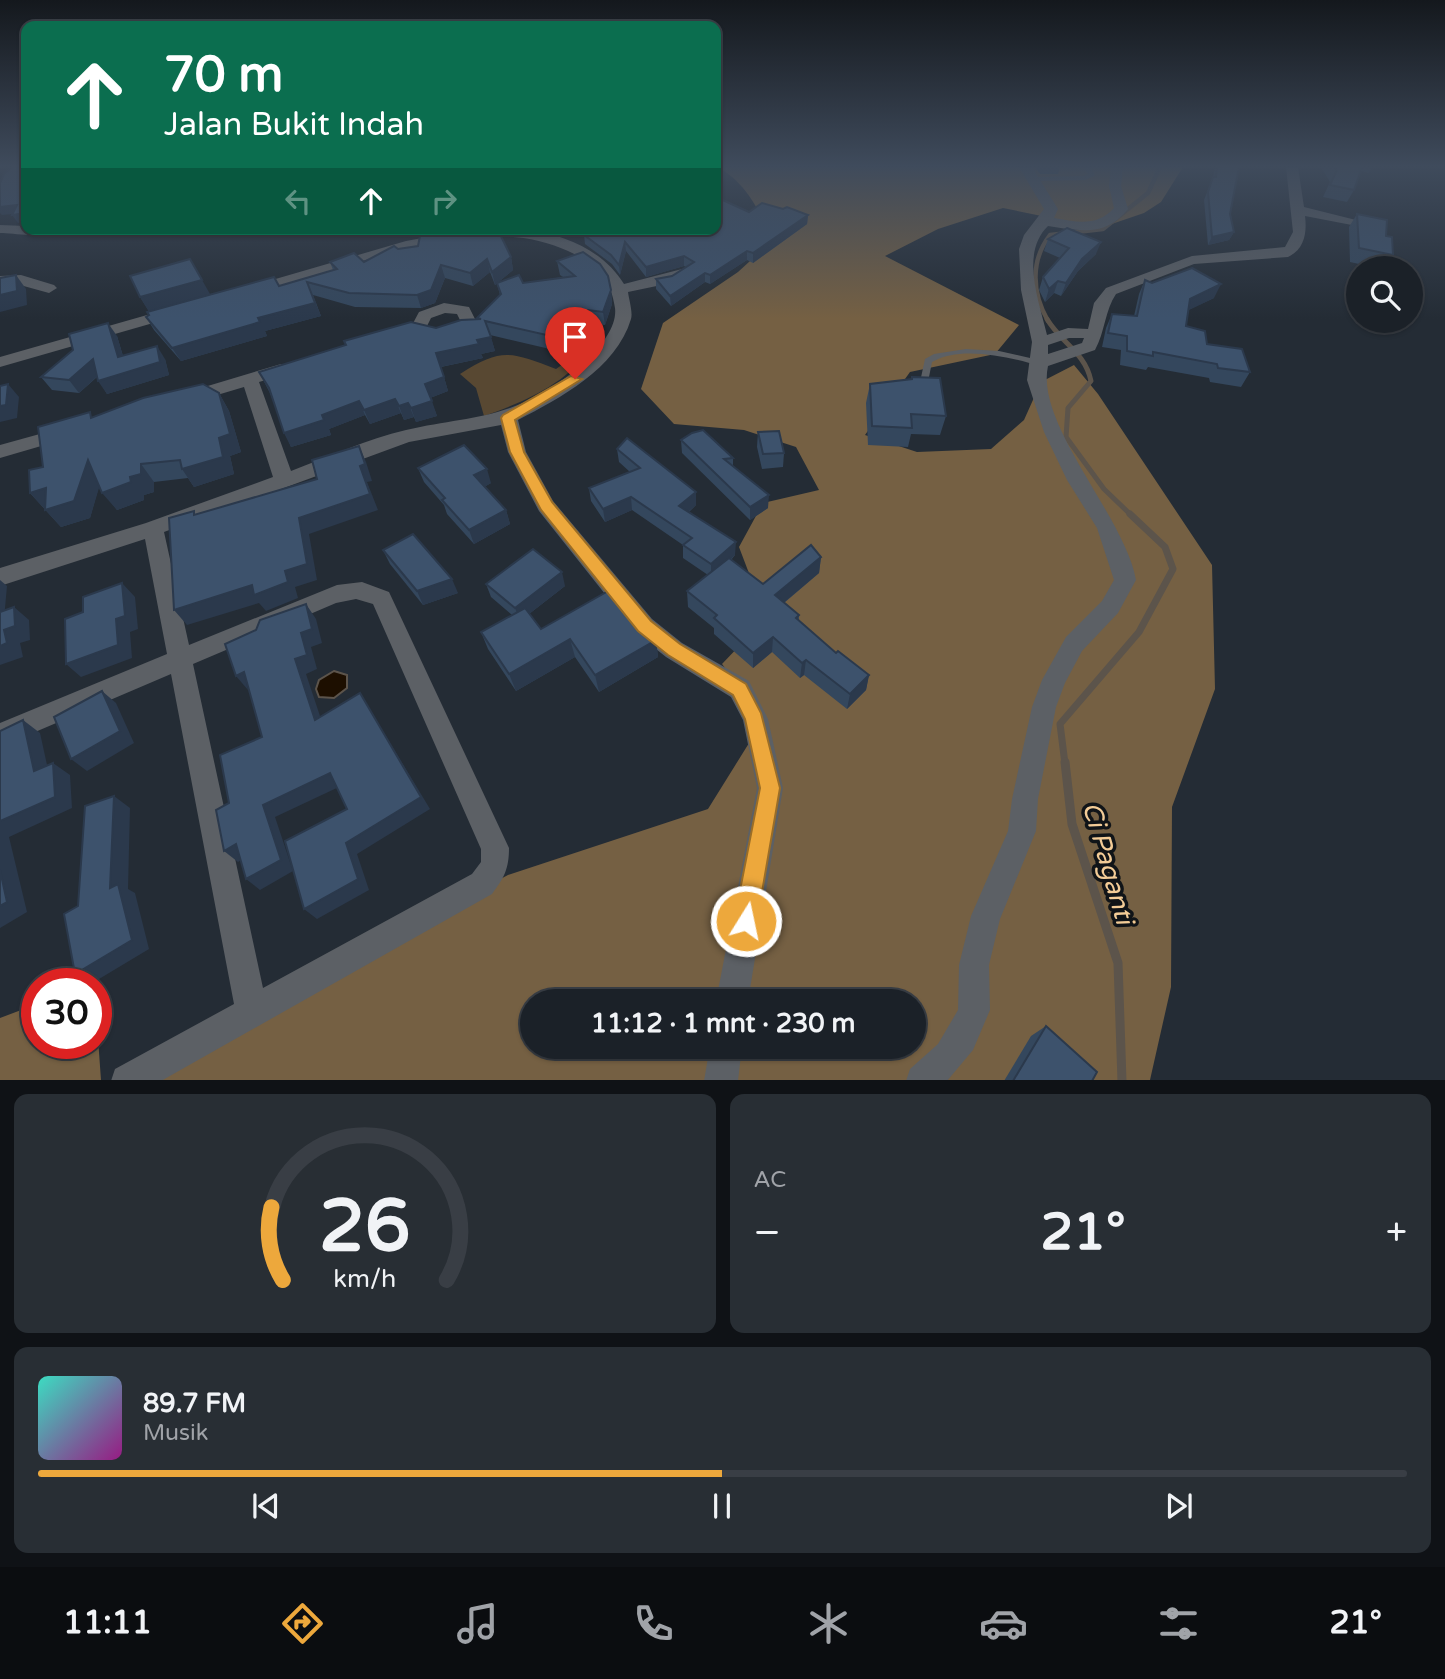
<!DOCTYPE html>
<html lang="id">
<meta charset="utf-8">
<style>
:root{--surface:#1b2128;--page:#282e34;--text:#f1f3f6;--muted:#a0a3a8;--line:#393e45;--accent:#eda83c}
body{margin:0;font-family:"Varela Round",sans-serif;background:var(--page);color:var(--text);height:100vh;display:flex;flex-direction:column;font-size:26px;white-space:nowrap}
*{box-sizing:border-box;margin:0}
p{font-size:23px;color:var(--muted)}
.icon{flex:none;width:38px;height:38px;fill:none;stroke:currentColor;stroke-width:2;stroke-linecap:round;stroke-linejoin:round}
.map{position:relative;height:1080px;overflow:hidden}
.details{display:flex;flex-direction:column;gap:14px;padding:14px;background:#0f1216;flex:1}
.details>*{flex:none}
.guide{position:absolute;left:21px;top:21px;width:700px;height:214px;border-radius:14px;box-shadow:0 2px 5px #0004,0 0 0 2px var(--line);background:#0b6e4f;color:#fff;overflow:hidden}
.buttons{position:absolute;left:1346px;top:256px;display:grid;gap:14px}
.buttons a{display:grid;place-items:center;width:77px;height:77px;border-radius:50%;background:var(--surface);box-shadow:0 2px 5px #0004,0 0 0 2px var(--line);font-size:35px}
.speed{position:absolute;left:21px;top:968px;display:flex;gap:14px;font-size:35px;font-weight:700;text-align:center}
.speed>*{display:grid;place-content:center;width:91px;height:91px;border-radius:50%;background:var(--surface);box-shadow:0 2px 5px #0004,0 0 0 2px var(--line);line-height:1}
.speed .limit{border:10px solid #d22;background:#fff;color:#111}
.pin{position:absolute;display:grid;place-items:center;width:60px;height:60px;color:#fff;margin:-72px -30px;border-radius:50% 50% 50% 0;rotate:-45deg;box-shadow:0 0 7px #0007}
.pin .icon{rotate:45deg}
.me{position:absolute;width:77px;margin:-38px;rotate:10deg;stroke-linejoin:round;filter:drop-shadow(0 0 5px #0008)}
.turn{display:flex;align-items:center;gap:24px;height:147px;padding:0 28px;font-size:32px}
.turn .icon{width:91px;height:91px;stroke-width:2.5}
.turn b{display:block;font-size:49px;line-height:60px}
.lanes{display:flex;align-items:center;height:66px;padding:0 28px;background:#0003;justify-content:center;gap:35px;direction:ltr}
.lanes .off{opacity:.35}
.big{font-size:52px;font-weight:800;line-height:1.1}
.details .tile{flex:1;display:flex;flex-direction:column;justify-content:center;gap:10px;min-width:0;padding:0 24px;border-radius:14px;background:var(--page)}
.details .dial{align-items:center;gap:0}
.dial svg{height:182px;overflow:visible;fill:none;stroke:var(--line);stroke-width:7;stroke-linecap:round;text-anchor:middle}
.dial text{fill:var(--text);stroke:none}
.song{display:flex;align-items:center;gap:21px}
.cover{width:84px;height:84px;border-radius:10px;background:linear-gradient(135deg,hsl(170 70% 55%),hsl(310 70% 35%))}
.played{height:7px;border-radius:4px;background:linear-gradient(90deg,var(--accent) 50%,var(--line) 50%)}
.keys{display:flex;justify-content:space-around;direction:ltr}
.heat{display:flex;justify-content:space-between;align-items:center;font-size:38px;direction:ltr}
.details .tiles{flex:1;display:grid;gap:14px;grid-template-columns:1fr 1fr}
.tile:last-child{grid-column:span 2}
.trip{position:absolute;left:520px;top:989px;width:406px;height:70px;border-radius:35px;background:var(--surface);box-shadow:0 2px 5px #0004,0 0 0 2px var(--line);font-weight:800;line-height:70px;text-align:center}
.dock{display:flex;height:112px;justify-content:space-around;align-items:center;background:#0b0d10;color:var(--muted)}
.dock .icon{width:49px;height:49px}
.dock .current{color:var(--accent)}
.dock b{font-size:32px;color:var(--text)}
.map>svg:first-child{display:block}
</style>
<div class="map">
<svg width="1445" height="1081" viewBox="0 0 1445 1081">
<rect width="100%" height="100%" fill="#242c35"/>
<path fill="#584832" d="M579,346L589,348C570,383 521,403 484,416L476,388L460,374C502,347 511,352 556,369L573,357Z"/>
<g fill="#756043" fill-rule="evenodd">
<path d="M718,167H1183L1161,202L1144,213L1100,228L1003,208L938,229L885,256L1019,325L995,354L910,372L865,435L917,452L991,449L1024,420L1041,382L1074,365L1098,394L1212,565L1215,689L1172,807L1171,987L1150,1080L117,1081L508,875L708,809L764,719L722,664L766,618L739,547L763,503L819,490L796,447L744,430L674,424L641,389L663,323L738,272L772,241C760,211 747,184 718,167ZM532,1001H914V1046H532Z"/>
<polygon points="37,1004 37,1043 96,1043 96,1010 101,1080 0,1080 0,1018"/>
</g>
<polygon fill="#1d0f00" stroke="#5c544b" stroke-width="2" points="334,671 347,675 347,688 334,698 319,697 316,689 319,680"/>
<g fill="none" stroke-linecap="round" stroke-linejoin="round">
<path stroke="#5c544b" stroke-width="4.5" d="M1048,321C1032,293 1030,261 1050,235L1103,229L1148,193L1160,167"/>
<path stroke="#5c544b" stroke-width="5" d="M1047,319C1061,343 1085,352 1091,381L1068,408L1066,437L1104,489L1132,516"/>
<polyline stroke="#5c544b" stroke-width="7" points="1065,764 1060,724 1139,632 1173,569 1165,547 1130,514"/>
<polyline stroke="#5c544b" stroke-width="9" points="1065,762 1072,824 1118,963 1122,1081"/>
<g fill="#5c6065" fill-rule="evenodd">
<polygon points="1083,167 1090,167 1095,175 1094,176 1085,180 1032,181 1029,179 1032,177 1084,176 1088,174"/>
<path d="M966,349L999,351L1043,361L1044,363L1040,366C1009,357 961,345 932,362L928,382L924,385L921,384L920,382L925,359L934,354Z"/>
</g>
<g fill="#5c6065" fill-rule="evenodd">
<path d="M1019,167H1032L1058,209L1054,218C1077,222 1097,227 1114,208L1109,186L1111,167H1123L1121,186L1128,209C1106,237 1080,231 1048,226C1020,253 1039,301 1047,335L1068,328L1088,329L1094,303L1106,288L1192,256L1285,247L1293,232L1286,167H1298L1304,207L1364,222L1357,226L1305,216C1307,232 1305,249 1288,257L1194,264L1116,294C1105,310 1105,332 1095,350L1048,366C1035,424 1125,517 1136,580L1118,613L1082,651L1065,683L1056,707L1038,799L1036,831L1000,919L989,965L990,1010L973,1050L947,1081H906L910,1069L938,1044L958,1010L959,965L971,916L1008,831L1012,799L1032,707L1042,680L1066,637L1102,601L1114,580L1097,528L1067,480L1044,432L1027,380L1032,342L1021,290L1019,249L1024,235L1044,209ZM1069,338H1084L1082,343L1048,354V345Z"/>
<path d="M0,225L26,226V229H112C94,243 25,234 0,233Z"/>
<path d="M526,229C565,235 603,250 624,284L682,269L689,273L671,283L628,292C629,300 633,312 631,319C616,369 560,398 518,420L526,452L553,501L652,619L682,643L749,681L768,719L783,788L748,1001H716L757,788L743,720L731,697L666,657L636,633L539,511L508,452L501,425L409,442L164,532L189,645L337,585L362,582L389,592L509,848C509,869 504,878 492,894L161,1081H111L115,1069L234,1004L171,674L0,747V723L167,654L145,539L0,586V568L146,523L273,477L244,387L187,404L178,398L181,394L281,364H293L296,368L293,372L259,382L291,471C328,457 367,439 406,430C457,418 495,420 543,393C567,379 619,340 615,308C611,278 595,263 568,251C472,207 346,272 250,296L242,291L245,288L406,241L465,230ZM356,599L373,604L481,849V862L472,874L263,988L193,664L336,603Z"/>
<polygon points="21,275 54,285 57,288 49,293 20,285 0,286 0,276"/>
<path d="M444,303L469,307L476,321C461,340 427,348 411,327L419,312ZM445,313L457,314L460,320L446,329L427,326L431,318Z"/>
<polygon points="175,307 183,312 181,315 0,367 0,357"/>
<polygon points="65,427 72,429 74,433 72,437 0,458 0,445"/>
<polygon points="710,1046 742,1046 738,1081 704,1081"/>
</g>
</g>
<g fill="#34475d">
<polygon points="1035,167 1060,167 1058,174 1040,174"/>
<polygon points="1215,167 1239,167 1230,214 1234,232 1229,240 1208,245 1204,200 1213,177"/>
<polygon points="1321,167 1372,167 1369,173 1361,171 1354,190 1347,202 1323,197 1330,182"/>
<polygon points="783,209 808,215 807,224 753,263 747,260 710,284 705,282 671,306 656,289 656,279 672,276 686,267 684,266 646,277 626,251 620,275 612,264 585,244 584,235 614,232 749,212"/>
<polygon points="1357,214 1386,236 1393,255 1385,268 1377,268 1350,262 1349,227"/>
<polygon points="1048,239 1096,254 1078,271 1061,296 1054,293 1045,302 1039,290 1043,277 1060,258 1044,251"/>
<polygon points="398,249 511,257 513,270 495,285 490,272 473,286 445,278 435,303 421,308 355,307 313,295 321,316 265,331 267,336 181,361 154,330 146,317 149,315 149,311 140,297 210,294 279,286 333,270 330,262 364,262"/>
<polygon points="557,261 611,290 612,304 605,325 590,324 567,353 490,335 495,351 481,354 483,358 441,367 448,391 430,398 437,416 416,422 414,417 404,420 401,413 370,424 365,415 329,429 331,435 291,447 270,393 259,372 436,328 477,320 477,318 500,295 497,283 523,283 563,277 560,275"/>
<polygon points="1145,280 1152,283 1214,298 1188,310 1186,326 1207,344 1250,372 1241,387 1210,382 1209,378 1148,367 1146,370 1120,365 1121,350 1102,347 1106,328 1112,314 1134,316 1139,294"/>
<polygon points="117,336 123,356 165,359 169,375 107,394 97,377 79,393 52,390 41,377"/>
<polygon points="912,377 946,416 940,435 911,434 908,447 868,445 866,403 870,384 911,379"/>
<polygon points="219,393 229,411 241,452 230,456 234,474 194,487 188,478 154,482 154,492 144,495 144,500 117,510 99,486 90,518 61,527 30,493 43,467 93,417"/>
<polygon points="758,432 784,453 783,467 762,469 757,447"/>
<polygon points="681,440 733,458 733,466 768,508 750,520 682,453"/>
<polygon points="617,449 696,505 689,512 735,555 731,560 763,584 821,557 819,573 784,603 799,615 799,620 836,653 869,675 866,690 847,709 804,675 800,678 772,652 753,668 714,634 714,628 688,607 687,591 708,575 683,558 683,545 632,510 605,522 591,501 589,488 630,472 619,462"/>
<polygon points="418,468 491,483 484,487 506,510 510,524 474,544 447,514 444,505 424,482"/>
<polygon points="383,550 458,593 423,605 390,564"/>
<polygon points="486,584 565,586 529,614 541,629 656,640 658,657 599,692 575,657 516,691 488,649 481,632 512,615 491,597"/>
<polygon points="1046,1026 1092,1081 1004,1081 1031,1036"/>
</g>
<g fill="#2b394c">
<polygon points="17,205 23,213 2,215 0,213 0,207"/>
<polygon points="26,213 26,222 18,223 12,215"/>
<polygon points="808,215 807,224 753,263 753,253"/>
<polygon points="1234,232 1229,240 1208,245 1212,237"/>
<polygon points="625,242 626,251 620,275 619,265"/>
<polygon points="1101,242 1096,254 1078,271 1061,296 1066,283 1082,259"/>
<polygon points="747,251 747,260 710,284 710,275"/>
<polygon points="684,256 684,266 646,277 646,267"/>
<polygon points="511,257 513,270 495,285 492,272"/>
<polygon points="487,259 490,272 473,286 470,273"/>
<polygon points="441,265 445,278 435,303 421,308 417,295"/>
<polygon points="705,273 705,282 671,306 670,296"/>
<polygon points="16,275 26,289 27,305 0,312 0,295"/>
<polygon points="202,280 210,294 149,312 140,297"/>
<polygon points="1058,281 1054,293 1045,302 1049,289"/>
<polygon points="307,282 321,316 265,331 267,336 181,361 172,348 258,318"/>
<polygon points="1221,284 1214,298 1183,313 1190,299"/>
<polygon points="611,290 612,304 605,325 603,312"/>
<polygon points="588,310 590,324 567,353 564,339"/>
<polygon points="108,323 117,336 127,370 118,357"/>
<polygon points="491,337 495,351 481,354 483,358 440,367 436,353 477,340"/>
<polygon points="157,346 165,359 169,375 107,394 98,381"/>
<polygon points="93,359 102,372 79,393 69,380"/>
<polygon points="444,377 448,391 430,398 425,384"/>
<polygon points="8,384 19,397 17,418 0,422 0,406"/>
<polygon points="219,393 229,411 241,452 230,456 234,474 194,487 182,469 219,438"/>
<polygon points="395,399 401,413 370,424 364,410"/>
<polygon points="359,401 365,415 329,429 331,435 291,447 284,433 322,415"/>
<polygon points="432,401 437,416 416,422 411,408"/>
<polygon points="408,403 414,417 404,420 399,406"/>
<polygon points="359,446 366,462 372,481 367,482 378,510 309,534 317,580 295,587 298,598 266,611 259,603 187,625 174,610 285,571 299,518 360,466"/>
<polygon points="88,460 102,478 90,518 61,527 30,493"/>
<polygon points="141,464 154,482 154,492 144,495 144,500 117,510 102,493"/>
<polygon points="487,469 491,483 479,490 474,475"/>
<polygon points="696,492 696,505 680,519 679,506"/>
<polygon points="769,495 768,508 750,520 750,507"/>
<polygon points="631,497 632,510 605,522 603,509"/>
<polygon points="506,510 510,524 474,544 469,530"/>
<polygon points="736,542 735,555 711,577 711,564"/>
<polygon points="821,557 819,573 774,611 775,595"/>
<polygon points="562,572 565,586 520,621 515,608"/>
<polygon points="452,579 458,593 423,605 417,591"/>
<polygon points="0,580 7,586 3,630 0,627"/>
<polygon points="122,583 135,597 138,629 130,632 132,658 81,677 66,664"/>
<polygon points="306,604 316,619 322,643 311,647 317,669 306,674 326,734 315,720 295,659"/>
<polygon points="14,607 29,620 30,640 20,643 23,657 0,665 0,646 4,630"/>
<polygon points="773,637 772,652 753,668 753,653"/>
<polygon points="570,639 575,657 516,691 509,674"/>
<polygon points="656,640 658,657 599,692 595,675"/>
<polygon points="806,660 804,675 800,678 802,663"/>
<polygon points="244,672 248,690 236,676"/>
<polygon points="869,675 866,690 847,709 850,694"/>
<polygon points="102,691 116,703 134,743 87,771 71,759"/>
<polygon points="360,693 430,809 357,854 369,890 317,919 304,909 346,843"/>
<polygon points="23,720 40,733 51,783 34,771"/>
<polygon points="53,763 70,775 72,808 9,837 27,912 0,928 0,821"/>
<polygon points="330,773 341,786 275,817 293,871 260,890 246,879 263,805"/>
<polygon points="114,796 130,808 128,889 135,893 149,949 94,982 75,974 110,888"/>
<polygon points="236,844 250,855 238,862 224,851"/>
</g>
<g fill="#3d526c" stroke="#2b394c" stroke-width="2">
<polygon points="12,167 26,167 26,213 12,215 17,205 0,207 0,183 4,174"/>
<polygon points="1217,167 1239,167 1230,214 1234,232 1212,237 1208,192 1213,177 1216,177"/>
<polygon points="1335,167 1362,167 1354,190 1330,185 1337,170"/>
<polygon points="716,197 749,212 762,203 783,209 787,207 808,215 753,253 747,251 710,275 705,273 670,296 656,279 672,276 694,262 684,256 646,267 625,242 619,265 611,255 584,235 604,229 611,229 614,232 622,229 716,229"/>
<polygon points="1357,214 1387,220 1386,236 1392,237 1393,255 1359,248"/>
<polygon points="1067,228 1101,242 1082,259 1066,283 1058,281 1049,289 1043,277 1069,248 1048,239"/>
<polygon points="458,230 498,230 511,257 492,272 487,259 470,273 441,265 431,290 417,295 349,293 307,282 315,303 258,318 260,322 172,348 146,317 149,315 147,312 274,277 279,286 337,269 330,262 354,253 364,262 394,246 398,249 418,246 420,236"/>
<polygon points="583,252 600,264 608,276 611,290 603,312 588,310 564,339 485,321 491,337 477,340 479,344 436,353 444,377 425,384 432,401 411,408 408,403 399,406 395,399 364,410 359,401 322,415 324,420 284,433 269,388 259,372 346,345 344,341 411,322 436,328 461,320 481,319 477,318 501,294 497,283 519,275 523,283 575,276 557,261"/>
<polygon points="190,259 202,280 140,297 130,276"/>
<polygon points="1192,268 1221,284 1190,299 1186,326 1205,331 1207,344 1242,349 1250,372 1218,368 1217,364 1153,352 1153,356 1127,351 1127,336 1108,333 1112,314 1137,316 1145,280 1152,283"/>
<polygon points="16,275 17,291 0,295 0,278"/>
<polygon points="108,323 118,357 157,346 160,362 98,381 93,359 69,380 41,377 73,350 69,334"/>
<polygon points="912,377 940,378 946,416 911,414 912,428 872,426 870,384 912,379"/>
<polygon points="8,384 6,405 0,406 0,386"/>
<polygon points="203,384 219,393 230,434 219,438 223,457 182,469 180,460 141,464 141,474 130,477 131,482 102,493 88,460 74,501 45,510 46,488 30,493 29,470 43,467 38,427 90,412 91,418 143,398"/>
<polygon points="703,430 733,458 724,459 769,495 750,507 681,440 692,433"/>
<polygon points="779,431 784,453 763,454 758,432"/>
<polygon points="627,438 696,492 679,506 736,542 711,564 683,545 692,538 631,497 603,509 589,488 640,468 617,449"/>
<polygon points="464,445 487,469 474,475 506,510 469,530 442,500 445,498 418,468"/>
<polygon points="359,446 365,464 360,466 370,494 299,518 307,564 285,571 288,582 254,595 252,585 174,610 169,518 194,511 194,515 317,479 312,460"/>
<polygon points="413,534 452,579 417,591 383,550"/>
<polygon points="811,545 821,557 775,595 799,615 796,618 836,653 838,651 869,675 850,694 806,660 802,663 773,637 753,653 714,618 717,615 687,591 729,558 763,584"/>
<polygon points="533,549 562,572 515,608 486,584"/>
<polygon points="122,583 125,616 116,619 118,645 66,664 65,619 83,612 83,597"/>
<polygon points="610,590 656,640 595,675 570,639 509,674 481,632 525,608 541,629"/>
<polygon points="306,604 312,629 301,633 307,655 295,659 315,720 360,693 421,797 346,843 358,879 304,909 285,841 347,809 330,773 263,805 281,860 246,879 236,844 224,851 216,810 229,803 220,755 262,737 244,672 236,676 225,644 256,630 260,620"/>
<polygon points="14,607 15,626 4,630 7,643 0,646 0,612"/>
<polygon points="102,691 120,731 71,759 54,717"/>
<polygon points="23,720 34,771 53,763 55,797 0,821 0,731"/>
<polygon points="114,796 110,888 118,884 132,940 75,974 64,914 78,906 85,806"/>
<polygon points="0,870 7,902 0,906"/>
<polygon points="1046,1026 1097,1072 1092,1081 1013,1081"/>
</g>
<linearGradient id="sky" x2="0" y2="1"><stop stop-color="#14181d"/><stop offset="0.52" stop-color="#3f4b5c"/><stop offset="1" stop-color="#3f4b5c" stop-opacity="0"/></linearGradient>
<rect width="1445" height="319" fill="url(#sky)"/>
<polygon fill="#eda83c" stroke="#9a6d27" stroke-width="2" points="571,376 582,379 515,420 524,452 552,502 651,621 680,644 746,684 761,713 780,788 757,921 753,929 746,932 738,929 734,921 760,788 745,719 733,695 668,655 638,631 541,510 510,452 501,418 503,415"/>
<g text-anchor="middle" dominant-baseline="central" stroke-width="7" stroke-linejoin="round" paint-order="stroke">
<g font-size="26" font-style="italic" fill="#f3cc97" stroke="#101418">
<text transform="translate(1108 863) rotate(74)">Ci Paganti</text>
</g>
</g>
</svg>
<div class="buttons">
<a><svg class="icon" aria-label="search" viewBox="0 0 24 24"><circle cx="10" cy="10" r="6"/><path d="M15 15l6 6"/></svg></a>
</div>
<div class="speed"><div class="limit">30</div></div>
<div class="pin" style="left:575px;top:379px;background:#d93025"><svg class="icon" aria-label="arrive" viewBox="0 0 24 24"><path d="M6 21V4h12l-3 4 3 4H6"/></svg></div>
<svg class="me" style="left:746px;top:921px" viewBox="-20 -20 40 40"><circle r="17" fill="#eda83c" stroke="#fff" stroke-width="3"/><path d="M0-11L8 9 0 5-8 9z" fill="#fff"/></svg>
<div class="trip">11:12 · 1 mnt · 230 m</div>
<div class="guide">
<div class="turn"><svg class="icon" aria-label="ahead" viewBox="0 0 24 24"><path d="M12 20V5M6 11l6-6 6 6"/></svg><div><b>70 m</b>Jalan Bukit Indah</div></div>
<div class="lanes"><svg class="icon off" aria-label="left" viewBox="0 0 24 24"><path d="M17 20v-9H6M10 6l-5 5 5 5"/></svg><svg class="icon" aria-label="ahead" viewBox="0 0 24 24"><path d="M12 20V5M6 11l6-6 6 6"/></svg><svg class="icon off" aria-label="right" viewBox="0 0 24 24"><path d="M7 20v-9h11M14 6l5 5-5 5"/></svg></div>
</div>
</div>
<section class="details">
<div class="tiles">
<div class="tile dial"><svg viewBox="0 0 100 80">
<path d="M14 69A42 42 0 1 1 86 69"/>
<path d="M14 69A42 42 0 0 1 9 37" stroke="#eda83c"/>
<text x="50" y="56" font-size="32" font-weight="700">26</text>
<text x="50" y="72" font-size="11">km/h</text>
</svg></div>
<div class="tile"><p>AC</p>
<div class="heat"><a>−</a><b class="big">21°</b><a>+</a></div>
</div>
<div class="tile">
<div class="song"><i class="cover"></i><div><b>89.7 FM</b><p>Musik</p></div></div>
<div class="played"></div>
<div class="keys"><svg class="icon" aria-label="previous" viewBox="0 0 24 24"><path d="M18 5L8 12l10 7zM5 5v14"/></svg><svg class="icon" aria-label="pause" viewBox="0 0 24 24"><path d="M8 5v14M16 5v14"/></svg><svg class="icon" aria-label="next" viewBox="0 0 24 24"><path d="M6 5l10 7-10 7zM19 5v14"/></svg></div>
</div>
</div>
</section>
<nav class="dock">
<b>11:11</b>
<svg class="icon current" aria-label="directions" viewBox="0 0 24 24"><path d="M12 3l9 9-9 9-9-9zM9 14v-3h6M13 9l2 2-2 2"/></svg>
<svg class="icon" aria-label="music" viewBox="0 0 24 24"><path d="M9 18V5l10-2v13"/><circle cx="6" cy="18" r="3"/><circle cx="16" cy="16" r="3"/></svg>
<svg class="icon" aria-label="phone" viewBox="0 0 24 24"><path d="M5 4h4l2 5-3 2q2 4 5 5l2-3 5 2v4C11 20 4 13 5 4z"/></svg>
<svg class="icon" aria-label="climate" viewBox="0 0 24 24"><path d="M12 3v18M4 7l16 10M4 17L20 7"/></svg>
<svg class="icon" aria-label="car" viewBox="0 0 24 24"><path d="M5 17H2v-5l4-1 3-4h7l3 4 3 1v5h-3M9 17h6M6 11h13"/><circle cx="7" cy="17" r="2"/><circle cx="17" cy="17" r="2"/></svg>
<svg class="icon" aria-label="filters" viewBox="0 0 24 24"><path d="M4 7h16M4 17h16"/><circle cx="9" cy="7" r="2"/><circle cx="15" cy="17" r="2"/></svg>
<b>21°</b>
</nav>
